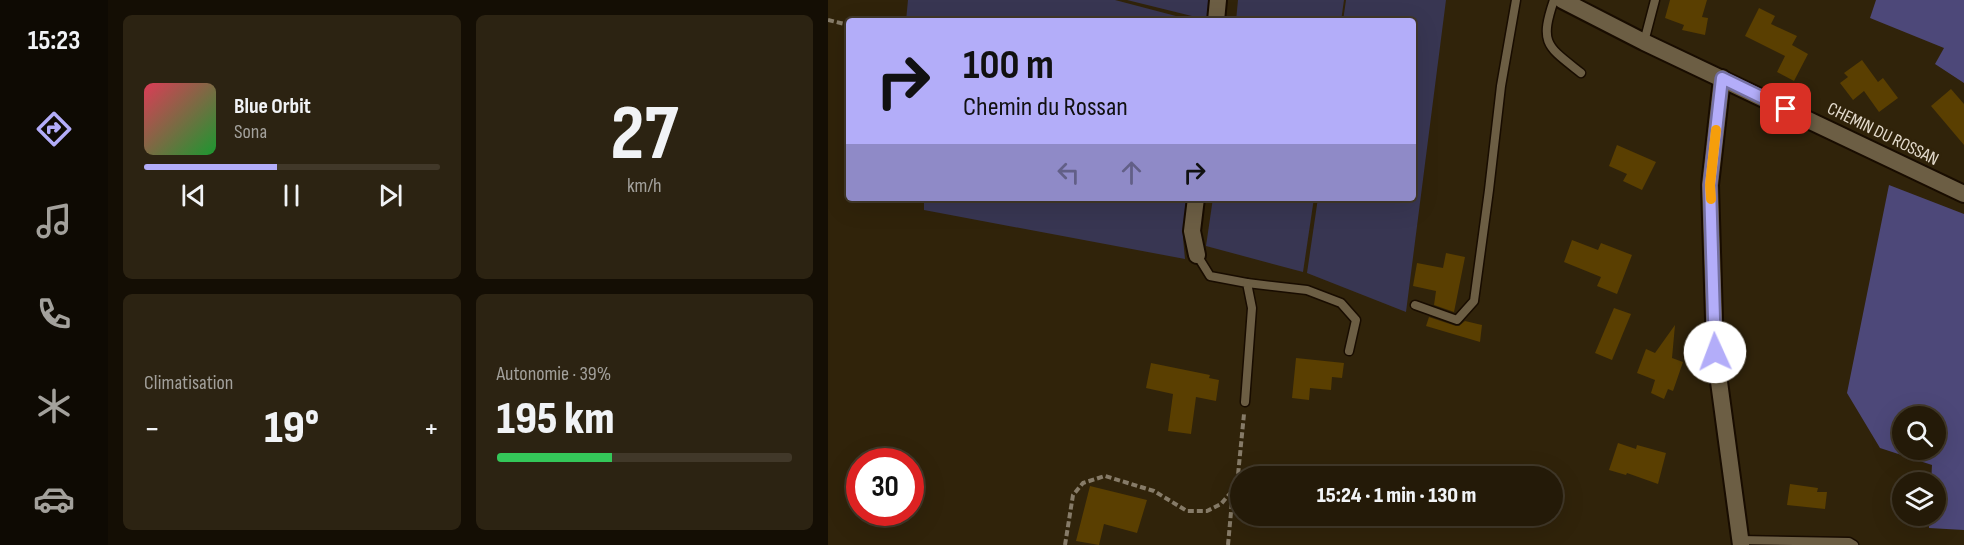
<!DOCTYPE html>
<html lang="fr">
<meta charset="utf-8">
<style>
:root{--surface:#241a08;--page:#2c2312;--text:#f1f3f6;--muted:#a3a19c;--line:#413829;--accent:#b3adf9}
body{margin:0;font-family:"Sofia Sans Condensed",sans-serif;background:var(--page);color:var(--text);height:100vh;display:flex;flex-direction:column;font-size:22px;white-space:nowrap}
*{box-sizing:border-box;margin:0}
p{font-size:20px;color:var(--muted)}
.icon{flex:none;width:33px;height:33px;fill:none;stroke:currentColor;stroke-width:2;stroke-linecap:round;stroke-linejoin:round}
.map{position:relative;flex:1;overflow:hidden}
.side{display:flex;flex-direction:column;gap:15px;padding:15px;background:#140e04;width:720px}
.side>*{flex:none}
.top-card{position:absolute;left:18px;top:18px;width:570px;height:183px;border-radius:6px;box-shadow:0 6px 24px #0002,0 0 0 2px var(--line);background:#b3adf9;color:#111;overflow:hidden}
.controls{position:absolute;left:1064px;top:406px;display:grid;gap:12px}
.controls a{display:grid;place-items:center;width:54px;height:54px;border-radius:50%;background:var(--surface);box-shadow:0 6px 24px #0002,0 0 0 2px var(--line);font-size:30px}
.speed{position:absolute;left:18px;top:448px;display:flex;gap:12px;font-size:30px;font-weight:700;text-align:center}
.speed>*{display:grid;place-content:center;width:78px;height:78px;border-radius:50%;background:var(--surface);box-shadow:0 6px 24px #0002,0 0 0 2px var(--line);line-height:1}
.speed .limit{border:9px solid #d22;background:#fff;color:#111}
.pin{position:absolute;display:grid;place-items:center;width:51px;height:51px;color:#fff;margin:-26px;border-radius:12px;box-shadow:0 3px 9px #0006}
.me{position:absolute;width:66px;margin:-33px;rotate:358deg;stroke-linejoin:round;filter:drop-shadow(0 0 4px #0008)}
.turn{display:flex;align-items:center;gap:21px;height:126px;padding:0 18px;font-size:27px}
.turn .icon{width:78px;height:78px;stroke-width:2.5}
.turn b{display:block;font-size:42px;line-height:51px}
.lanes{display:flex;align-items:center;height:57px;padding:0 18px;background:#0003;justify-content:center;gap:30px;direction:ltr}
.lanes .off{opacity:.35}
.big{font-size:45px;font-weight:800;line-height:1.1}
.side .tile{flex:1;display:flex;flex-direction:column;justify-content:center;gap:9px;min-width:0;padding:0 21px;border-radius:9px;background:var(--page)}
.side .dial{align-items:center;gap:0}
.dial b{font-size:78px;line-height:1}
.song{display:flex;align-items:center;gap:18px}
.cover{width:72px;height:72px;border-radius:9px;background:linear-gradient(135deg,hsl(350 70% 55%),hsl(130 70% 35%))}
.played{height:6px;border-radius:3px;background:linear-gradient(90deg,var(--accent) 45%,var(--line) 45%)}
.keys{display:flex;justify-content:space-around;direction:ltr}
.heat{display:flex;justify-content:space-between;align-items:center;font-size:33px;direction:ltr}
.charge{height:9px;border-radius:4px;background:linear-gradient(90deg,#34c759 39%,var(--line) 0)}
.side .tiles{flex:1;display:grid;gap:15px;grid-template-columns:repeat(2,1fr)}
.trip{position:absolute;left:402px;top:466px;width:333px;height:60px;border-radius:30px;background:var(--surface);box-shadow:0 6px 24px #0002,0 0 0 2px var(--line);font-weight:800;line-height:60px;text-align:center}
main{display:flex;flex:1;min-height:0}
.tab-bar{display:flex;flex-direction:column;width:108px;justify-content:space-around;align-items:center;background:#0e0a03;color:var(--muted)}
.tab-bar .icon{width:42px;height:42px}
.tab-bar .current{color:var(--accent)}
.tab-bar b{font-size:27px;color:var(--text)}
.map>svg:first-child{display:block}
</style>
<main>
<nav class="tab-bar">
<b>15:23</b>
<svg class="icon current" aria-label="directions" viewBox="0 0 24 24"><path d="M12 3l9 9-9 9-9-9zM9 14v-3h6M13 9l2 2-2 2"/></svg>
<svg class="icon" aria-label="music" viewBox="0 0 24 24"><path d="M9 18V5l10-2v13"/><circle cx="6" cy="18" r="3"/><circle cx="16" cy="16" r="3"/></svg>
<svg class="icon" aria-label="phone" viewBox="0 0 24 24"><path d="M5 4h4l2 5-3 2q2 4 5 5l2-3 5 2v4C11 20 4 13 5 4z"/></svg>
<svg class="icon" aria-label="climate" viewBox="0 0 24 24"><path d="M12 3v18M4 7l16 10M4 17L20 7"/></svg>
<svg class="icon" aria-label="car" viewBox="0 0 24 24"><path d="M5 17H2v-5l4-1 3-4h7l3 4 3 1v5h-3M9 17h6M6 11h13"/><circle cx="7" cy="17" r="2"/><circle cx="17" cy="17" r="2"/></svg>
</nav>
<section class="side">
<div class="tiles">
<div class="tile">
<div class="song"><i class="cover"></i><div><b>Blue Orbit</b><p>Sona</p></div></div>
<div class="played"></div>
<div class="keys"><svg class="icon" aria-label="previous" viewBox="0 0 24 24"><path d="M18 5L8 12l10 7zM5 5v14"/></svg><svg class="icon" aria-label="pause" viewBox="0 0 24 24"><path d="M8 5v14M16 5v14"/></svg><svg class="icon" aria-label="next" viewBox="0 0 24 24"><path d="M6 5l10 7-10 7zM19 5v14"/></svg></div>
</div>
<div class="tile dial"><b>27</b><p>km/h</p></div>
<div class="tile"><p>Climatisation</p>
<div class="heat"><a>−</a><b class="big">19°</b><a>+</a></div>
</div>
<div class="tile"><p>Autonomie · 39%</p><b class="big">195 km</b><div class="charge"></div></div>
</div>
</section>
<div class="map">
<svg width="1136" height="545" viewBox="0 0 1136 545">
<rect width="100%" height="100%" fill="#30230a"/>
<g fill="#383652">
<polygon points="80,0 287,0 367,21 78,21"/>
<polygon points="299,0 383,0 380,20"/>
<polygon points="410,0 516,0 513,21 408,21"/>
<polygon points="518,0 618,0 578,312 479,273 490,198 585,198 585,21 515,21"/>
<polygon points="96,198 359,198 355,238 357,259 96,210"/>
<polygon points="385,198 486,198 475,272 378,246"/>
</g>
<g fill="#4d4879" fill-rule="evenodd">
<polygon points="1048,0 1136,0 1136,83 1107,64 1116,48 1042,18"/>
<path d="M1061,185L1136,214V530L1101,528V516H1107V483H1103L1104,465L1052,448L1019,393ZM1074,417H1107V450H1074Z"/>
</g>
<g fill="#5a3f01">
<polygon points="842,0 879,0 874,17 880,18 877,35 854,30 856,25 837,18"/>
<polygon points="931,8 947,16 943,24 969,36 964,45 980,54 966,81 949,72 957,56 917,36"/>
<polygon points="1034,60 1050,82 1055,78 1070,98 1051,112 1036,91 1025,100 1012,83 1020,77 1016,73"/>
<polygon points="1123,89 1136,104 1136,145 1103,106"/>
<polygon points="789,145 828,162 814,190 795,181 799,174 781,166"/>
<polygon points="744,240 770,250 773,243 804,255 789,294 769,286 773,277 736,262"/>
<polygon points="618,253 637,257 626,312 606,305 608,291 585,286 589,263 615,268"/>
<polygon points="786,308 803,314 784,360 767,353"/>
<polygon points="601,317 628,326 631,326 637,321 654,325 652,342 598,326"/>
<polygon points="847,325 844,358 855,362 845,391 840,389 836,399 823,393 827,380 809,373 818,349 827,353"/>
<polygon points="468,358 516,363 514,378 504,377 503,390 482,388 481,400 464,398"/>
<polygon points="323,363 382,375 381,378 391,380 388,401 368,397 363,434 340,431 345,394 318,388"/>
<polygon points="790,443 808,449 809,445 838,453 830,484 799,473 798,475 781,470"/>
<polygon points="962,484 990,488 989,492 999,492 997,509 959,505"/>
<polygon points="262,486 319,500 309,533 276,524 271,545 248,541"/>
</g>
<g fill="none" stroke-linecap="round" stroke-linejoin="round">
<defs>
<g id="lane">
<path d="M726,0C711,44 719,46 753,73"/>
<polyline points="816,42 827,0"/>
<polyline points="369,255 382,276 419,283 424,308 417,402"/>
<polyline points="419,283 479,290 513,303 528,320 521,351"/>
<polyline points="587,305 629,320 646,301 661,190 673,86 688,0"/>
<polyline points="912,540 1021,542 1026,545"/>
</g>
<g id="street">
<polyline points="734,0 816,42 1136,194"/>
<polyline points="388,21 390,0"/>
<polyline points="894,78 882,185 887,352 913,545"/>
<polyline points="368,198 364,231 369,255"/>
</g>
</defs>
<use href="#lane" stroke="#180c00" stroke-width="11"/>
<use href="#street" stroke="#180c00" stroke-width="20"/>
<g stroke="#867b68" stroke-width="4" stroke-dasharray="6 3" stroke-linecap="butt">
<polyline points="0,20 21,25"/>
<polyline points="237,545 245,495 255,483 277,476 326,491 359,511 379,511 393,504 405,490"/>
<polyline points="400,545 405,490 410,475 416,414"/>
</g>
<use href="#lane" stroke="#6c5e44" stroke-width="8"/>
<use href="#street" stroke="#6c5e44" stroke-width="16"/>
</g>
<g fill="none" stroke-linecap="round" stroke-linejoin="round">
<defs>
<polyline id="route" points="887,352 882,185 894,78 958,109"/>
</defs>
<use href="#route" stroke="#7470a2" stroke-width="15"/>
<use href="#route" stroke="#b3adf9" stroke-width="10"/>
<polyline stroke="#f59e0b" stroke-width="10" points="883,199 882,185 888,130"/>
</g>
<g text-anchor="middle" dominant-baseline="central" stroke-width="5" stroke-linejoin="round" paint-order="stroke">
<g font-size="18" fill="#e5dcce" stroke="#30230a">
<text transform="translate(1055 134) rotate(26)">CHEMIN DU ROSSAN</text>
</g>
</g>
</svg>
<div class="controls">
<a><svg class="icon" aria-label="search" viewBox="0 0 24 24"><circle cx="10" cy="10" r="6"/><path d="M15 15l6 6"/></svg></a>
<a><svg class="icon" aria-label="layers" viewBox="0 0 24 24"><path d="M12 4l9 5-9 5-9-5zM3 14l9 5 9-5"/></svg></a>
</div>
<div class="speed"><div class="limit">30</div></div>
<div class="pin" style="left:958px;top:109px;background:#d93025"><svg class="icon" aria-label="arrive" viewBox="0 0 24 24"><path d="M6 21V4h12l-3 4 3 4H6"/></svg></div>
<svg class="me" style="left:887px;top:352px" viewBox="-20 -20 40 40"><circle r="19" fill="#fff"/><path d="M0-13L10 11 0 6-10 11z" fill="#b3adf9"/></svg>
<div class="trip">15:24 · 1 min · 130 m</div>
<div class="top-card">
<div class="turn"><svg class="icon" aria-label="right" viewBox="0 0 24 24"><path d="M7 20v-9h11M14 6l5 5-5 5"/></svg><div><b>100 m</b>Chemin du Rossan</div></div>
<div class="lanes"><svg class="icon off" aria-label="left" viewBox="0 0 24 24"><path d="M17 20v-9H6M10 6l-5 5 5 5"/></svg><svg class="icon off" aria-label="ahead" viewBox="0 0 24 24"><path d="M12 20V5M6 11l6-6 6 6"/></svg><svg class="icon" aria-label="right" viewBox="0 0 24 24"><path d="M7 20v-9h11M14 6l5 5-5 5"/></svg></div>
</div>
</div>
</main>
